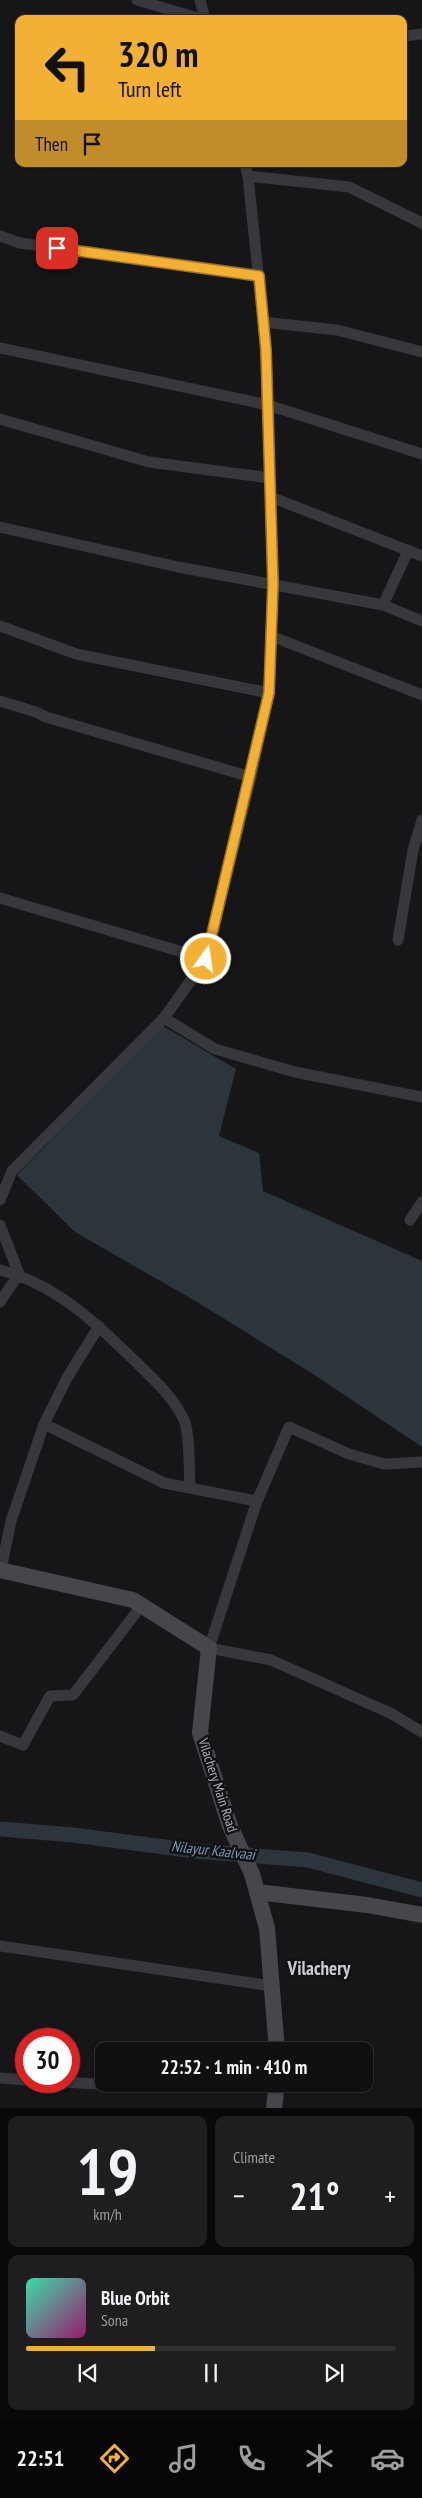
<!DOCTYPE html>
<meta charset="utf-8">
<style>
:root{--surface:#101012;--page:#1e1e20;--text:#f1f3f6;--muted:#9c9d9f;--line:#303032;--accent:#f2b134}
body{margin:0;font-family:"PT Sans Narrow",sans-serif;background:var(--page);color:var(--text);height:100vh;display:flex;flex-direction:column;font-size:19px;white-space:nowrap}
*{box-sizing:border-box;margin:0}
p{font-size:16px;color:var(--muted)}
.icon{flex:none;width:28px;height:28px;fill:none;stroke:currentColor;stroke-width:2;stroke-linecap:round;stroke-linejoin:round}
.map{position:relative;height:2108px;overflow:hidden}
.panel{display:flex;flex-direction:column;gap:8px;padding:8px;background:#09090a;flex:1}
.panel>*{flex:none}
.guide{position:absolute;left:15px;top:15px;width:392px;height:152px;border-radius:10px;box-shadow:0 1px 4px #0004,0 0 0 1px var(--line);background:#f2b134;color:#111;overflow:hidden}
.speed{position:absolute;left:15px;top:2028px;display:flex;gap:10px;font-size:25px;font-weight:700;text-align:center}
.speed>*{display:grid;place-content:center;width:65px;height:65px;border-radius:50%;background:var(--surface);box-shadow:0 1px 4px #0004,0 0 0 1px var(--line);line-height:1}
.speed .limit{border:8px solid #d22;background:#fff;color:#111}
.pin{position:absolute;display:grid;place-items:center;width:42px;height:42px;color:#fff;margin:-21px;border-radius:10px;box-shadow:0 2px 8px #0006}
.me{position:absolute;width:55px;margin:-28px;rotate:14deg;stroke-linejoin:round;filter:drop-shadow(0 0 4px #0008)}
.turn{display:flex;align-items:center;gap:18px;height:105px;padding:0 20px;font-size:22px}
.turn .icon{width:65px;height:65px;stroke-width:2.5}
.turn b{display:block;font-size:35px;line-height:42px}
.then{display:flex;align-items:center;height:48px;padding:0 20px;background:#0003;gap:10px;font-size:19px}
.big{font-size:38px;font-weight:600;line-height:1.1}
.panel .widget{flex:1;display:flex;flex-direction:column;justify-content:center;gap:8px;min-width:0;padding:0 18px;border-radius:10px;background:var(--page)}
.panel .dial{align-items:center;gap:0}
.dial b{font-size:65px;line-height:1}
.song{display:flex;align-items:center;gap:15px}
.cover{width:60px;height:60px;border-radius:8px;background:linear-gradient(135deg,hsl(160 70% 55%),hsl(320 70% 35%))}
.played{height:5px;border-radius:2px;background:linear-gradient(90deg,var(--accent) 35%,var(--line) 35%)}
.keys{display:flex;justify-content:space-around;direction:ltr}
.heat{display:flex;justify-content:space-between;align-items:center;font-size:28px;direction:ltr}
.panel .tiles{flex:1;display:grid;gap:8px;grid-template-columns:1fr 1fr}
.widget:last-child{grid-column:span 2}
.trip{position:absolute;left:95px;top:2042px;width:278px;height:50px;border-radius:10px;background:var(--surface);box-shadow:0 1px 4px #0004,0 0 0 1px var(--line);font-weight:600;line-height:50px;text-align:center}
.menu{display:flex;height:80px;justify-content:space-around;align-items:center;background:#060607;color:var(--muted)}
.menu .icon{width:35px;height:35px}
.menu .current{color:var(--accent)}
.menu b{font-size:22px;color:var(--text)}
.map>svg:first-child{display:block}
</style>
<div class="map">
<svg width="422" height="2108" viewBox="0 0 422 2108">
<rect width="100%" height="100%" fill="#161618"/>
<polygon fill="#2c353c" points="163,1026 236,1069 219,1136 259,1153 263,1191 422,1261 422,1447 313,1374 197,1302 75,1232 17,1175"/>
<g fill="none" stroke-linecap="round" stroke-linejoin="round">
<polyline stroke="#2c353c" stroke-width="15" points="0,1829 73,1835 195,1851 308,1860 422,1890"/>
<g stroke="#37383d" stroke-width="11">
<polyline points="137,0 201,19"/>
<polyline points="200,0 205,19"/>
<polyline points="404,36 422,34"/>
<polyline points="248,176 349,187 422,223"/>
<polyline points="0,236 20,243 259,275"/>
<polyline points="263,322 337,330 422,352"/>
<polyline points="0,348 268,405 422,454"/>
<polyline points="0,419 149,462 270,478"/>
<polyline points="271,497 422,556"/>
<polyline points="0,527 178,567 383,605 422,621"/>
<polyline points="383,605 408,551"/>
<polyline points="0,626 76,654 269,693"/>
<polyline points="271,636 422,695"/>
<polyline points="0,701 36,712 46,717 251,777"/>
<polyline points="0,898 206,959"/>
<polyline points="398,940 413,850 422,820"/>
<polyline points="164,1018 215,1049 295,1072 422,1097"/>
<polyline points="0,1200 12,1171 164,1018 206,959 251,777 269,693 273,584 266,350 248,176 245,164"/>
<polyline points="410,1220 422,1202"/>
<polyline points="0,1225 19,1274 0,1302"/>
<path d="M0,1270C56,1284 96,1323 136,1362C154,1380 173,1396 184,1420C190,1432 189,1473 190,1488"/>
<polyline points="44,1424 67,1378 99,1326"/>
<polyline points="257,1501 289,1427 349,1454 384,1464 422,1462"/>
<polyline points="1,1570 11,1521 44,1424 164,1483 257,1501 209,1648 271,1660 390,1713 422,1732"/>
<polyline points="0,1736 23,1745 50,1696 73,1695 142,1605"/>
<polyline points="0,1946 272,1986"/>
<polyline points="248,2051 277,2048"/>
<polyline points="0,2078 26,2080"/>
<polyline points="51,2081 139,2087 165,2084"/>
</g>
<g stroke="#45474d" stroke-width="16">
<polyline points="0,1570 133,1600 209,1648 200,1733 230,1826 252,1874 267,1928 277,2051"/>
<polyline points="257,1892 367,1905 422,1915"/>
<polyline points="274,2108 277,2084"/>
</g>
</g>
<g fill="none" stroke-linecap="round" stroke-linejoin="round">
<defs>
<polyline id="route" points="57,248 259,276 266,350 273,584 269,693 206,959"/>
</defs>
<use href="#route" stroke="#9d7322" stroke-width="12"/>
<use href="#route" stroke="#f2b134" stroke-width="9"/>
</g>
<g text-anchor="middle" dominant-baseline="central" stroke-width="5" stroke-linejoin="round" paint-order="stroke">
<g font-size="14" fill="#a8adb8" stroke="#111113">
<text transform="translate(218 1785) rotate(72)">Vilachery Main Road</text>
</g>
<g font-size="15" font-style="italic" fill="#7f9bb3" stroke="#111113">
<text transform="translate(213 1850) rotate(6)">Nilayur Kaalvaai</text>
</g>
<g font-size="19" font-weight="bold" fill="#c9ccd4" stroke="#111113">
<text x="319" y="1968">Vilachery</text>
</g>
</g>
</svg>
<div class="speed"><div class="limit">30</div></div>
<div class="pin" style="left:57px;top:248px;background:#d93025"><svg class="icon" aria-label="arrive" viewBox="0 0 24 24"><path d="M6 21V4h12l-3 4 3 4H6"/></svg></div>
<svg class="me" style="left:206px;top:959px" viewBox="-20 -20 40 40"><circle r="17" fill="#f2b134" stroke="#fff" stroke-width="3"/><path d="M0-11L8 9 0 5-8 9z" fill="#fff"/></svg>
<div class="trip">22:52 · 1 min · 410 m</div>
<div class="guide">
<div class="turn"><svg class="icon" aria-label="left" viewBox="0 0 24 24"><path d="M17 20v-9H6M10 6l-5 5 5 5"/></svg><div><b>320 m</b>Turn left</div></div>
<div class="then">Then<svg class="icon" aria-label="arrive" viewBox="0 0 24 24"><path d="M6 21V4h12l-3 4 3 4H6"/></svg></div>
</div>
</div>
<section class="panel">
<div class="tiles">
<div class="widget dial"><b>19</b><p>km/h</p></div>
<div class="widget"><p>Climate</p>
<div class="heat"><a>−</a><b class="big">21°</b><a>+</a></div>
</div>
<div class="widget">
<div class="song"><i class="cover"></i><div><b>Blue Orbit</b><p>Sona</p></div></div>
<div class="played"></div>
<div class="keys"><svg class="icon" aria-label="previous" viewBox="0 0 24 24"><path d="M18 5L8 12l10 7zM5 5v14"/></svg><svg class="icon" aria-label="pause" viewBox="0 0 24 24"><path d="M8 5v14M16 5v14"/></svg><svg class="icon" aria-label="next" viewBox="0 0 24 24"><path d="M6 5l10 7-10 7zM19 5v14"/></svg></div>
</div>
</div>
</section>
<nav class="menu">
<b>22:51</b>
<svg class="icon current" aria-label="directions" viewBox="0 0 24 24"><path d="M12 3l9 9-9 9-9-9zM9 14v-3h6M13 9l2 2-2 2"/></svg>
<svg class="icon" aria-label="music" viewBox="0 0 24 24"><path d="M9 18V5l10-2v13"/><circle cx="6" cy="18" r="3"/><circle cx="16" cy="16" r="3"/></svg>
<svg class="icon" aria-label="phone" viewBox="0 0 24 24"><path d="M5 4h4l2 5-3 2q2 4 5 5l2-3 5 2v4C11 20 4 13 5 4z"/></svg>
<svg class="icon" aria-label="climate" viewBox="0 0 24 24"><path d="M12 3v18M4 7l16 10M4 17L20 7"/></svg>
<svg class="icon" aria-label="car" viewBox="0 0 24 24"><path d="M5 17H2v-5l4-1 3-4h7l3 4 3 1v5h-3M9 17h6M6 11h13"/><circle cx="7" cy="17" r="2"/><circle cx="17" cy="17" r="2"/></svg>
</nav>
